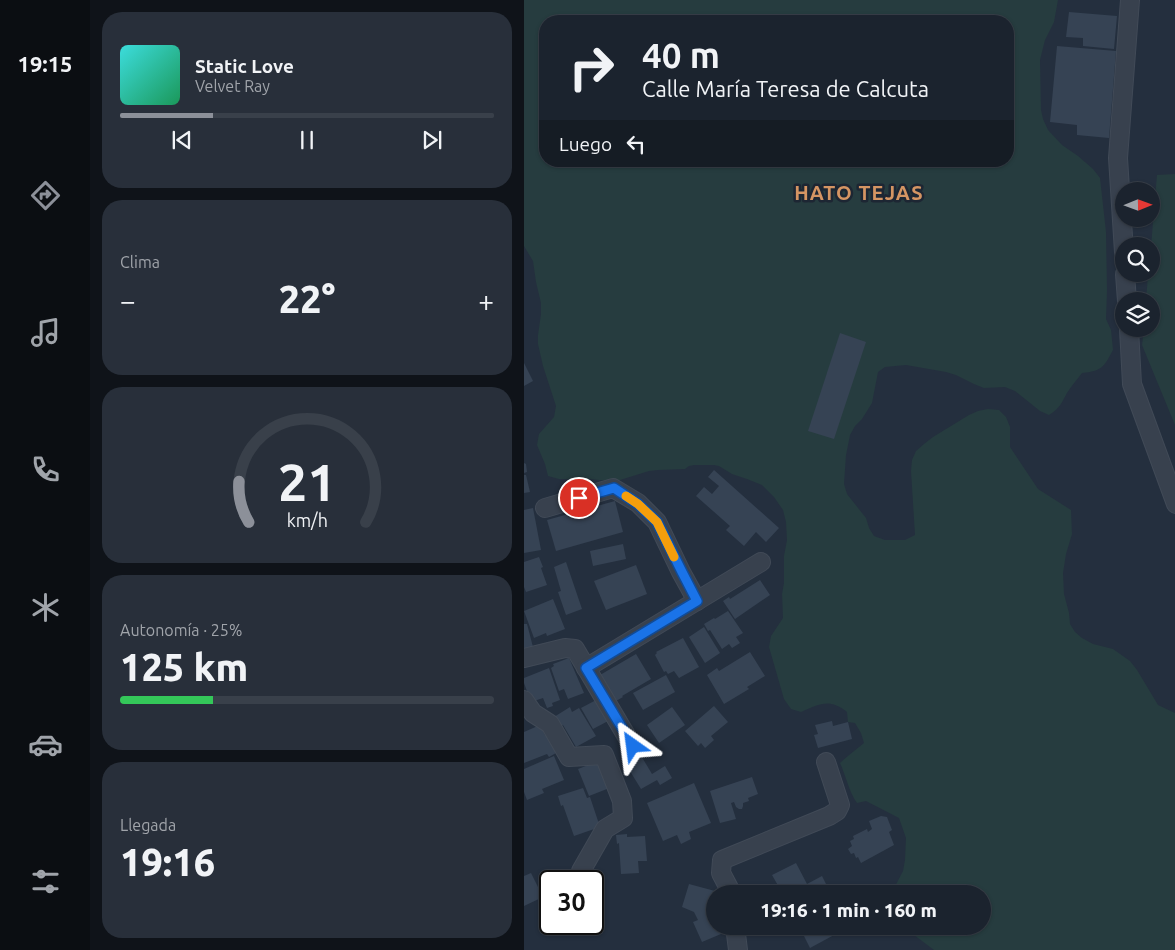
<!DOCTYPE html>
<html lang="es">
<meta charset="utf-8">
<style>
:root{--surface:#1b232e;--page:#282f3a;--text:#f1f3f6;--muted:#a0a4aa;--line:#39404a;--accent:#8c9099}
body{margin:0;font-family:Ubuntu,sans-serif;background:var(--page);color:var(--text);height:100vh;display:flex;flex-direction:column;font-size:19px;white-space:nowrap}
*{box-sizing:border-box;margin:0}
p{font-size:16px;color:var(--muted)}
.icon{flex:none;width:28px;height:28px;fill:none;stroke:currentColor;stroke-width:2;stroke-linecap:round;stroke-linejoin:round}
.map{position:relative;flex:1;overflow:hidden}
.sheet{display:flex;flex-direction:column;gap:12px;padding:12px;background:#0f1319;width:434px}
.sheet>*{flex:none}
.banner{position:absolute;left:15px;top:15px;width:475px;height:152px;border-radius:20px;box-shadow:0 1px 4px #0004,0 0 0 1px var(--line);background:#1b232e;color:var(--text);overflow:hidden}
.needle{width:32px;rotate:89deg}
.controls{position:absolute;left:591px;top:182px;display:grid;gap:10px}
.controls a{display:grid;place-items:center;width:45px;height:45px;border-radius:50%;background:var(--surface);box-shadow:0 1px 4px #0004,0 0 0 1px var(--line);font-size:25px}
.speed{position:absolute;left:15px;top:870px;display:flex;gap:10px;font-size:25px;font-weight:700;text-align:center}
.speed>*{display:grid;place-content:center;width:65px;height:65px;border-radius:50%;background:var(--surface);box-shadow:0 1px 4px #0004,0 0 0 1px var(--line);line-height:1}
.speed .limit{border:2px solid #111;border-radius:8px;background:#fff;color:#111}
.pin{position:absolute;display:grid;place-items:center;width:42px;height:42px;color:#fff;margin:-21px;border:2px solid #fff;border-radius:50%;box-shadow:0 1px 5px #0007}
.me{position:absolute;width:55px;margin:-28px;rotate:329deg;stroke-linejoin:round;filter:drop-shadow(0 0 4px #0008)}
.turn{display:flex;align-items:center;gap:18px;height:105px;padding:0 20px;font-size:22px}
.turn .icon{width:65px;height:65px;stroke-width:2.5}
.turn b{display:block;font-size:35px;line-height:42px}
.then{display:flex;align-items:center;height:48px;padding:0 20px;background:#0003;gap:10px;font-size:19px}
.big{font-size:38px;font-weight:800;line-height:1.1}
.sheet .card{flex:1;display:flex;flex-direction:column;justify-content:center;gap:8px;min-width:0;padding:0 18px;border-radius:20px;background:var(--page)}
.sheet .dial{align-items:center;gap:0}
.dial svg{height:130px;overflow:visible;fill:none;stroke:var(--line);stroke-width:7;stroke-linecap:round;text-anchor:middle}
.dial text{fill:var(--text);stroke:none}
.song{display:flex;align-items:center;gap:15px}
.cover{width:60px;height:60px;border-radius:8px;background:linear-gradient(135deg,hsl(180 70% 55%),hsl(150 70% 35%))}
.played{height:5px;border-radius:2px;background:linear-gradient(90deg,var(--accent) 25%,var(--line) 25%)}
.keys{display:flex;justify-content:space-around;direction:ltr}
.heat{display:flex;justify-content:space-between;align-items:center;font-size:28px;direction:ltr}
.charge{height:8px;border-radius:4px;background:linear-gradient(90deg,#34c759 25%,var(--line) 0)}
.trip{position:absolute;left:182px;top:885px;width:285px;height:50px;border-radius:25px;background:var(--surface);box-shadow:0 1px 4px #0004,0 0 0 1px var(--line);font-weight:800;line-height:50px;text-align:center}
main{display:flex;flex:1;min-height:0}
.menu{display:flex;flex-direction:column;width:90px;justify-content:space-around;align-items:center;background:#0b0e12;color:var(--muted)}
.menu .icon{width:35px;height:35px}
.menu .on{color:var(--accent)}
.menu b{font-size:22px;color:var(--text)}
.map>svg:first-child{display:block}
</style>
<main>
<nav class="menu">
<b>19:15</b>
<svg class="icon on" aria-label="directions" viewBox="0 0 24 24"><path d="M12 3l9 9-9 9-9-9zM9 14v-3h6M13 9l2 2-2 2"/></svg>
<svg class="icon" aria-label="music" viewBox="0 0 24 24"><path d="M9 18V5l10-2v13"/><circle cx="6" cy="18" r="3"/><circle cx="16" cy="16" r="3"/></svg>
<svg class="icon" aria-label="phone" viewBox="0 0 24 24"><path d="M5 4h4l2 5-3 2q2 4 5 5l2-3 5 2v4C11 20 4 13 5 4z"/></svg>
<svg class="icon" aria-label="climate" viewBox="0 0 24 24"><path d="M12 3v18M4 7l16 10M4 17L20 7"/></svg>
<svg class="icon" aria-label="car" viewBox="0 0 24 24"><path d="M5 17H2v-5l4-1 3-4h7l3 4 3 1v5h-3M9 17h6M6 11h13"/><circle cx="7" cy="17" r="2"/><circle cx="17" cy="17" r="2"/></svg>
<svg class="icon" aria-label="filters" viewBox="0 0 24 24"><path d="M4 7h16M4 17h16"/><circle cx="9" cy="7" r="2"/><circle cx="15" cy="17" r="2"/></svg>
</nav>
<section class="sheet">
<div class="card">
<div class="song"><i class="cover"></i><div><b>Static Love</b><p>Velvet Ray</p></div></div>
<div class="played"></div>
<div class="keys"><svg class="icon" aria-label="previous" viewBox="0 0 24 24"><path d="M18 5L8 12l10 7zM5 5v14"/></svg><svg class="icon" aria-label="pause" viewBox="0 0 24 24"><path d="M8 5v14M16 5v14"/></svg><svg class="icon" aria-label="next" viewBox="0 0 24 24"><path d="M6 5l10 7-10 7zM19 5v14"/></svg></div>
</div>
<div class="card"><p>Clima</p>
<div class="heat"><a>−</a><b class="big">22°</b><a>+</a></div>
</div>
<div class="card dial"><svg viewBox="0 0 100 80">
<path d="M14 69A42 42 0 1 1 86 69"/>
<path d="M14 69A42 42 0 0 1 8 44" stroke="#8c9099"/>
<text x="50" y="56" font-size="32" font-weight="700">21</text>
<text x="50" y="72" font-size="11">km/h</text>
</svg></div>
<div class="card"><p>Autonomía · 25%</p><b class="big">125 km</b><div class="charge"></div></div>
<div class="card"><p>Llegada</p><b class="big">19:16</b></div>
</section>
<div class="map">
<svg width="652" height="950" viewBox="0 0 652 950">
<rect width="100%" height="100%" fill="#242f3e"/>
<g fill="#263c3f" fill-rule="evenodd">
<path d="M0,0H534L530,22L521,40L516,60L517,110L519,119L524,130L538,145L554,156L569,169L576,178L582,232L583,291L582,319L587,330L589,350C580,367 578,371 558,373C553,380 547,386 543,393C537,404 536,408 525,415L516,411L491,391L481,387L460,388L450,384L432,375L422,372L382,365L361,367L354,372L348,403L338,419L331,426L326,435L322,455L320,484L323,494L342,518L345,528L350,536L361,540H381L391,535L387,471L388,460L392,451L400,444L409,437L445,415L454,411L464,409L475,410L482,417L486,427V447L514,489L547,510L548,534L542,554L539,573L540,594L545,613L546,624L551,632L558,638L569,644L589,649L606,661L613,670L634,705L651,713V950H410L390,935L369,928L368,926H459V894H367L379,871L381,860L382,838L375,818L342,801L333,803C325,792 322,776 316,763C323,756 332,750 340,743L337,733L331,723L324,722L323,712C305,698 296,704 277,712L267,709L260,699L245,647L247,636L259,618L258,594L260,583V556L263,540L262,522L259,510L250,497L238,485L223,479L208,474L195,466L190,465H170L165,466L161,469L134,470L125,471L96,480L86,481L65,479H35L24,476L21,464L13,445L15,434L30,417L32,406L19,366L14,344V335L17,314V303L12,282L9,261L0,246ZM21,21H484V161H21Z"/>
<polygon points="651,174 652,174 651,425 618,345 620,329 628,329 628,301 622,301 624,274 628,274 627,246 633,175"/>
</g>
<g fill="#364354">
<polygon points="545,12 593,16 590,49 559,46 559,38 542,37"/>
<polygon points="533,46 592,51 585,138 553,135 553,125 526,122"/>
<polygon points="316,333 342,342 310,439 284,431"/>
<polygon points="0,363 9,381 0,386"/>
<polygon points="0,463 2,464 3,472 0,473"/>
<polygon points="190,470 255,528 242,542 232,532 220,546 202,530 206,526 172,496 180,487 188,494 195,486 184,477"/>
<polygon points="0,475 2,475 6,492 0,493"/>
<polygon points="91,501 99,532 32,551 23,520"/>
<polygon points="9,508 17,550 0,553 0,510"/>
<polygon points="99,544 102,559 69,566 66,551"/>
<polygon points="15,557 19,567 17,568 23,585 2,592 0,587 0,562"/>
<polygon points="42,562 58,609 42,615 34,592 37,591 30,567"/>
<polygon points="112,565 123,594 82,610 70,581"/>
<polygon points="236,580 246,595 211,619 199,601 205,597 206,599"/>
<polygon points="29,599 41,629 23,636 22,633 10,638 0,611"/>
<polygon points="204,611 219,633 212,637 216,643 208,648 205,644 198,649 186,630 184,631 180,624 190,618 191,619"/>
<polygon points="0,624 3,624 9,647 0,650"/>
<polygon points="180,627 196,653 181,663 165,637"/>
<polygon points="159,638 175,667 155,678 150,671 144,674 142,671 140,672 131,655 133,653 132,652"/>
<polygon points="226,652 241,676 223,687 225,689 200,704 183,675 193,668 195,671"/>
<polygon points="112,654 127,679 98,696 99,697 92,701 76,675"/>
<polygon points="45,658 60,693 44,699 40,689 35,691 27,668 30,666 29,664"/>
<polygon points="25,668 36,700 28,703 29,706 23,708 19,698 7,702 0,683 0,678"/>
<polygon points="142,675 151,692 119,710 109,693"/>
<polygon points="74,699 86,720 69,729 57,708"/>
<polygon points="190,706 204,722 187,736 190,740 181,748 177,743 174,746 161,731"/>
<polygon points="46,707 48,712 55,708 72,736 52,747 39,725 36,727 30,717"/>
<polygon points="148,707 161,725 135,743 123,725"/>
<polygon points="308,721 309,726 324,722 328,739 294,748 290,735 294,734 291,725"/>
<polygon points="16,725 21,735 24,735 32,753 25,757 23,754 0,763 0,732"/>
<polygon points="116,754 128,774 141,766 148,778 136,785 133,780 117,789 101,763"/>
<polygon points="30,756 40,780 18,789 20,793 3,800 0,792 0,769"/>
<polygon points="77,760 88,787 65,796 54,769"/>
<polygon points="228,777 234,794 224,798 225,801 219,803 219,806 218,809 215,809 212,807 210,802 207,803 212,819 196,823 186,791"/>
<polygon points="170,783 187,823 165,832 167,839 157,844 153,835 139,841 123,803"/>
<polygon points="59,788 63,798 66,797 76,827 50,836 39,805 37,806 34,796"/>
<polygon points="357,816 363,817 368,830 365,832 370,845 337,863 334,857 332,858 330,853 327,854 324,849 328,846 326,841 330,839 329,836 343,829 344,832 348,829 345,821"/>
<polygon points="103,834 103,837 121,836 123,861 114,861 115,873 97,874 95,843 93,844 92,835"/>
<polygon points="272,863 283,884 298,876 307,894 246,894 256,889 248,875"/>
<polygon points="7,873 19,897 0,906 0,876"/>
<polygon points="165,884 191,891 186,907 189,909 191,913 191,926 203,926 204,931 178,942 169,922 174,920 170,912 158,907"/>
<polygon points="275,926 305,926 310,935 286,948"/>
</g>
<g fill="none" stroke-linecap="round" stroke-linejoin="round">
<defs>
<g id="minor">
<polyline points="600,252 594,158 606,0"/>
<polyline points="601,274 603,301"/>
<polyline points="605,329 608,384 652,504"/>
<polyline points="21,508 89,488 114,503 133,522 157,572 173,601"/>
<polyline points="0,658 41,648 51,649 109,747"/>
<polyline points="62,668 237,562"/>
<polyline points="0,700 9,713 26,724 45,757 80,755 98,801 99,818 81,829 57,871"/>
<polyline points="208,894 197,873 198,860 305,816 313,811 316,805 302,762"/>
<polyline points="211,926 214,950"/>
</g>
</defs>
<use href="#minor" stroke="#414a57" stroke-width="20"/>
<use href="#minor" stroke="#38414e" stroke-width="18"/>
</g>
<g fill="none" stroke-linecap="round" stroke-linejoin="round">
<defs>
<polyline id="route" points="55,498 90,488 114,504 133,522 158,572 173,601 62,668 109,746"/>
</defs>
<use href="#route" stroke="#114b97" stroke-width="12"/>
<use href="#route" stroke="#1a73e8" stroke-width="9"/>
<polyline stroke="#f59e0b" stroke-width="9" points="102,496 114,504 133,522 150,557"/>
</g>
<g text-anchor="middle" dominant-baseline="central" stroke-width="5" stroke-linejoin="round" paint-order="stroke">
<g font-size="20" font-weight="bold" letter-spacing="1" fill="#d59563" stroke="#1d2633">
<text x="335" y="192">HATO TEJAS</text>
</g>
</g>
</svg>
<div class="controls">
<a><svg class="needle" viewBox="-14 -14 28 28"><path d="M0-13l5 13h-10z" fill="#e53935"/><path d="M0 13l5-13h-10z" fill="#a0a4aa"/></svg></a>
<a><svg class="icon" aria-label="search" viewBox="0 0 24 24"><circle cx="10" cy="10" r="6"/><path d="M15 15l6 6"/></svg></a>
<a><svg class="icon" aria-label="layers" viewBox="0 0 24 24"><path d="M12 4l9 5-9 5-9-5zM3 14l9 5 9-5"/></svg></a>
</div>
<div class="speed"><div class="limit">30</div></div>
<div class="pin" style="left:55px;top:498px;background:#d93025"><svg class="icon" aria-label="arrive" viewBox="0 0 24 24"><path d="M6 21V4h12l-3 4 3 4H6"/></svg></div>
<svg class="me" style="left:109px;top:746px" viewBox="-20 -20 40 40"><path d="M0-17L14 15 0 8-14 15z" fill="#1a73e8" stroke="#fff" stroke-width="4"/></svg>
<div class="trip">19:16 · 1 min · 160 m</div>
<div class="banner">
<div class="turn"><svg class="icon" aria-label="right" viewBox="0 0 24 24"><path d="M7 20v-9h11M14 6l5 5-5 5"/></svg><div><b>40 m</b>Calle María Teresa de Calcuta</div></div>
<div class="then">Luego<svg class="icon" aria-label="left" viewBox="0 0 24 24"><path d="M17 20v-9H6M10 6l-5 5 5 5"/></svg></div>
</div>
</div>
</main>
